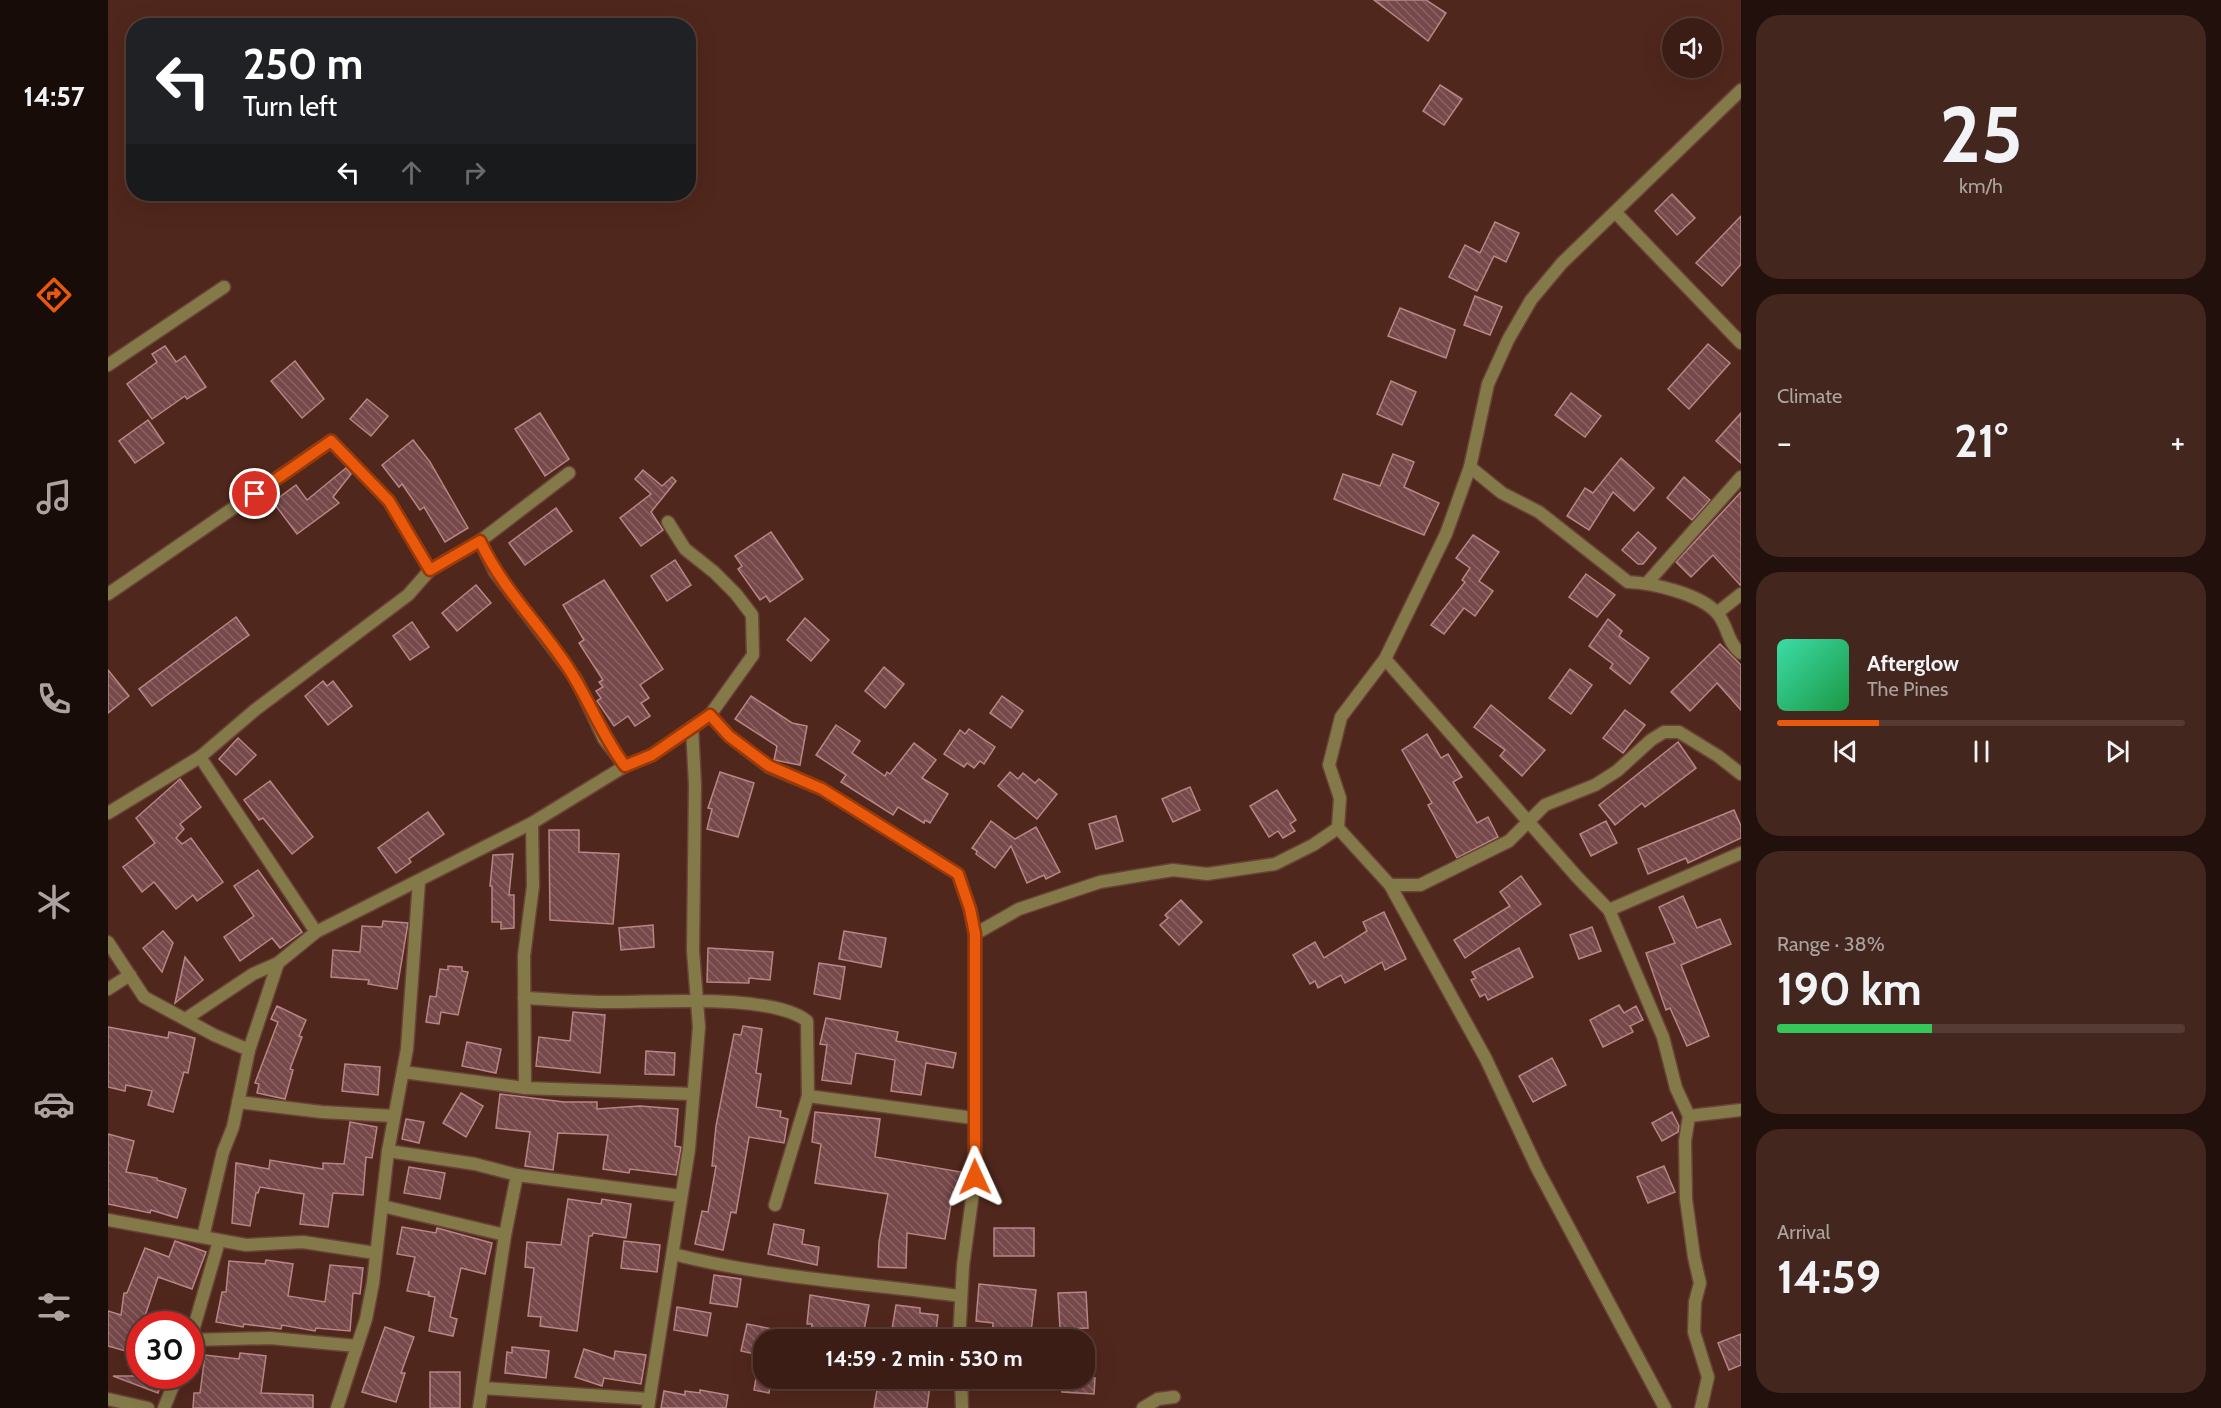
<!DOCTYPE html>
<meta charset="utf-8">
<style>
:root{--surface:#3c1d15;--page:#43261e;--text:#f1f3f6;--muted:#aca2a0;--line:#553b34;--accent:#ea580c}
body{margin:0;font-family:Cabin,sans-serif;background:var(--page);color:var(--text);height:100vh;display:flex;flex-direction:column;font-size:22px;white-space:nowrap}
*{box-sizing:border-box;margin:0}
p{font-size:20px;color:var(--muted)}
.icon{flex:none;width:33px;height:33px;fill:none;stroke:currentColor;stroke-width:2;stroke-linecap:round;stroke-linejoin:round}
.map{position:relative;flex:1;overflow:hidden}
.drawer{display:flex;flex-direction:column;gap:15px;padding:15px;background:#21100c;width:480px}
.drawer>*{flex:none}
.top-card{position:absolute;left:18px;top:18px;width:570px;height:183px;border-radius:24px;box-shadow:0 6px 24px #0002,0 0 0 2px var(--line);background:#202124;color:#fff;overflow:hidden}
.controls{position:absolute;left:1554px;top:18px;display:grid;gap:12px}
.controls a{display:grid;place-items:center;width:60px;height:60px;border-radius:50%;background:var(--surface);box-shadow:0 6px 24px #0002,0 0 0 2px var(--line);font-size:30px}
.speed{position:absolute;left:18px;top:1311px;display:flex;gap:12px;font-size:30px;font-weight:700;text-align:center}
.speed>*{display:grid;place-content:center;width:78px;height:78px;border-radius:50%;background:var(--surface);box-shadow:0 6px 24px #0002,0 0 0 2px var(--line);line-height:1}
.speed .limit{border:9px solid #d22;background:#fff;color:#111}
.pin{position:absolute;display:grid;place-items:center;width:51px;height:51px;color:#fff;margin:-26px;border:3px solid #fff;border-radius:50%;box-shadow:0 2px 6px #0007}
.me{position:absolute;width:66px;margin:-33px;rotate:359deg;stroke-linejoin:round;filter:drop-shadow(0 0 4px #0008)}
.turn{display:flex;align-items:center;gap:21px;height:126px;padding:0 18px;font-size:27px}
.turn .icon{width:78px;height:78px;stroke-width:2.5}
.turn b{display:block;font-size:42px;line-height:51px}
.lanes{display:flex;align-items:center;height:57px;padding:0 18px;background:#0003;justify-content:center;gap:30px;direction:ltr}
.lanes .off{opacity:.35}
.big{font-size:45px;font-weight:800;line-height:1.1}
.drawer .widget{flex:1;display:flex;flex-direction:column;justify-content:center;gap:9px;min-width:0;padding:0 21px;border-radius:24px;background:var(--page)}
.drawer .dial{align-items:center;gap:0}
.dial b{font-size:78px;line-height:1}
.song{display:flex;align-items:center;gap:18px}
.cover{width:72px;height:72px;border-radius:9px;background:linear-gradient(135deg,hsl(160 70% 55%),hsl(140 70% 35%))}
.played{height:6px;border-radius:3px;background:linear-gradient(90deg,var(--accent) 25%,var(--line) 25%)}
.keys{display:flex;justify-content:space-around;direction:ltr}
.heat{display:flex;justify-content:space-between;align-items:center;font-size:33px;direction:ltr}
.charge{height:9px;border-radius:4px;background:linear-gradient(90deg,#34c759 38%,var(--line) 0)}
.trip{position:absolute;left:645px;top:1329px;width:342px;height:60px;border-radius:24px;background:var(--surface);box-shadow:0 6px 24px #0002,0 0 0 2px var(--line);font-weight:800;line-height:60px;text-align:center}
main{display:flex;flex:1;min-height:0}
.tabs{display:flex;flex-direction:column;width:108px;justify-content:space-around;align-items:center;background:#180c08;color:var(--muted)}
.tabs .icon{width:42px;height:42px}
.tabs .active{color:var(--accent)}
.tabs b{font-size:27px;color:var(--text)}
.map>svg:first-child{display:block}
</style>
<main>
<nav class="tabs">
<b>14:57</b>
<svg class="icon active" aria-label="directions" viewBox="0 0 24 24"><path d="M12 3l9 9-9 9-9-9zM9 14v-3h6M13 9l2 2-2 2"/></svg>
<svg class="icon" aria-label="music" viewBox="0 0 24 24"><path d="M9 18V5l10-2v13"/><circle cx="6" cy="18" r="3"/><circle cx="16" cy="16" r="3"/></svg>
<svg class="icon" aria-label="phone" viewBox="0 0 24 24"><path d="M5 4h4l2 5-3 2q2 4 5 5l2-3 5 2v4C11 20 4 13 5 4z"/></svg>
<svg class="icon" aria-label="climate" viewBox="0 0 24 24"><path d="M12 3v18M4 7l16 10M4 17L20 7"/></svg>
<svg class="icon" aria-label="car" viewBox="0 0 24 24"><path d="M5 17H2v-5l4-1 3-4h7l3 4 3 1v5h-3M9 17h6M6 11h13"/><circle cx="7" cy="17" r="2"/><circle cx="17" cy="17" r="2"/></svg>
<svg class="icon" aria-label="filters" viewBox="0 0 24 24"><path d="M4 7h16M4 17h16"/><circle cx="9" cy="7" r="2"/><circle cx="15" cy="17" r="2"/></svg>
</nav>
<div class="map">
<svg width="1633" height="1408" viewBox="0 0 1633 1408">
<defs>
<pattern id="building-back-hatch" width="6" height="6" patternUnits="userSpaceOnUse" patternTransform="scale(1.5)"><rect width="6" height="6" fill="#76484a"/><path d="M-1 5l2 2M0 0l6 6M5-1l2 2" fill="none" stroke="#8a6263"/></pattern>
</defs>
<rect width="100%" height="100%" fill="#50271c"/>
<g fill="url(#building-back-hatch)" stroke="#b98586" stroke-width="1.5">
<polygon points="1266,0 1318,0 1338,13 1320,41"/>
<polygon points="1332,85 1354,99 1336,125 1315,111"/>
<polygon points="1564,194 1587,218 1569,235 1547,211"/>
<polygon points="1633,216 1633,264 1614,286 1588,263"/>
<polygon points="1387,222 1411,233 1398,262 1386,256 1369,291 1341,277 1357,245 1372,253"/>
<polygon points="1367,296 1394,307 1382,335 1356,325"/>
<polygon points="1292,308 1347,330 1338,358 1280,336"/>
<polygon points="1600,344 1622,363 1581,409 1560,389"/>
<polygon points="57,346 68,362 77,356 98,387 79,399 77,396 44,419 19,384 49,362 44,354"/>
<polygon points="187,361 216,399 194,418 163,381"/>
<polygon points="1283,381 1308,392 1294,425 1269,414"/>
<polygon points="1463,393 1493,416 1477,437 1447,415"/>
<polygon points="259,399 280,416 263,436 242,419"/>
<polygon points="432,413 461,459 437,476 407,429"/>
<polygon points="1633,413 1633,463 1608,441"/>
<polygon points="40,420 56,443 27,463 11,441"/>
<polygon points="305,440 322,462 360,528 337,542 316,507 312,510 294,484 291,487 274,465"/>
<polygon points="1285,454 1306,462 1296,487 1331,503 1316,535 1226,499 1235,474 1272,486"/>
<polygon points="1513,458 1546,488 1526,511 1505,492 1481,530 1459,516 1477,488 1485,493"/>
<polygon points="238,468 243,474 225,497 231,503 189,534 165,502 188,485 199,500"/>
<polygon points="535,470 554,486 564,477 568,481 543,512 555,530 533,546 512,518 543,494 527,479"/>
<polygon points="1576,477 1602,500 1584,520 1559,498"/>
<polygon points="1633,492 1633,586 1605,555 1583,577 1568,562"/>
<polygon points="448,508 464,531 417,565 401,543"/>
<polygon points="663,532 695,579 662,602 658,596 652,600 630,569 634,566 627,556"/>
<polygon points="1530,532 1548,548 1535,564 1530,564 1514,550"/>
<polygon points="1365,535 1391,552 1371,581 1385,591 1367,616 1356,608 1336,634 1323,625 1357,582 1354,580 1362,568 1348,558"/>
<polygon points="567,560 583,585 559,601 543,576"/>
<polygon points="1478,574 1507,595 1489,617 1461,597"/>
<polygon points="496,580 555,669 532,685 541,698 533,703 542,716 527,726 520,716 506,726 489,701 493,698 488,691 495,687 491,682 495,680 471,643 476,640 455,605"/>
<polygon points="368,585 383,603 349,631 334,613"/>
<polygon points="128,617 141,635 44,706 31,689"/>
<polygon points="697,618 721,640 703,661 679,640"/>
<polygon points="1500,619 1514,631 1511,636 1541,658 1522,684 1502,668 1505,664 1481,646"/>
<polygon points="304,622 321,647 302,660 285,636"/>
<polygon points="1612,644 1633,665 1633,710 1609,683 1582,711 1563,692"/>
<polygon points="776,667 796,684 777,708 757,691"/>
<polygon points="1462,669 1484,685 1463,714 1441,698"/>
<polygon points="0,670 21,696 0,713"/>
<polygon points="215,681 219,686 225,681 244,706 220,725 197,696"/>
<polygon points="643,696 684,723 699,726 692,765 666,760 669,746 627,719"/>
<polygon points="894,696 915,711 903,728 882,713"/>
<polygon points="1383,705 1437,750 1414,776 1392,756 1397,750 1366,727"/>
<polygon points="1517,710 1537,725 1515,753 1495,738"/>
<polygon points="728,725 752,741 744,753 777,776 779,772 782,774 806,743 828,760 814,778 840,794 822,823 817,820 816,823 790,807 785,815 733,782 738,775 708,755"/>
<polygon points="861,729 887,747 876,764 872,761 866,768 859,763 856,767 836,754 852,730 857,734"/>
<polygon points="1319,734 1333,758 1340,754 1354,777 1345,782 1369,823 1380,817 1390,837 1349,858 1320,805 1324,803 1294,750"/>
<polygon points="130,738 148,755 128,775 111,759"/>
<polygon points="1570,742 1588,768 1537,807 1534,803 1507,825 1491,805"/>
<polygon points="612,772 646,783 630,837 599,829 604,809 600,808"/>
<polygon points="902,772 910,779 915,773 927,783 931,779 949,794 929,819 890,786"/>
<polygon points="72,779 93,807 72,824 76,829 68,838 74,844 83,838 115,882 89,901 85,895 68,909 46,882 34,892 15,867 47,843 28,818"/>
<polygon points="162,781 205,837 184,854 155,818 151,820 136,800"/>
<polygon points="1082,787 1092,810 1065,822 1054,799"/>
<polygon points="1169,790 1188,820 1182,824 1187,831 1175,838 1170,831 1161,837 1142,806"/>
<polygon points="1626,810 1633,826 1633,838 1580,863 1578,858 1540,874 1530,849"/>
<polygon points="320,812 336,834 301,859 303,862 288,873 270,848"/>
<polygon points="1008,816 1015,841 988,849 981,824"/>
<polygon points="883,821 907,839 928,827 952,872 938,879 936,875 919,883 903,846 887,868 868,854 869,851 864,848"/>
<polygon points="1498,821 1509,843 1483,856 1472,834"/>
<polygon points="441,830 471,830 471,852 511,854 505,924 442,920"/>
<polygon points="405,854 401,895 406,895 406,928 393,929 393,922 384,922 384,886 382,886 385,855"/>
<polygon points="150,870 194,932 172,948 164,938 132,961 116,937 146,916 126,886"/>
<polygon points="1413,876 1433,904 1357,958 1346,940 1402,906 1392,892"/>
<polygon points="1575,896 1589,928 1612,919 1623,944 1573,965 1601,1036 1579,1046 1562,1008 1558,1010 1538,953 1567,943 1551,907"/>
<polygon points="1073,900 1094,922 1071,945 1052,925 1060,918 1057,915"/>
<polygon points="1276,912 1298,959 1277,970 1274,962 1237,983 1233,975 1210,988 1207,981 1202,984 1185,955 1207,942 1216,958 1259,931 1255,922"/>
<polygon points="275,921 300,923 289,989 260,984 261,980 223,977 225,950 252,952 254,926 274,927"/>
<polygon points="545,925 546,947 513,950 511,928"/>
<polygon points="1484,927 1493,951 1471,959 1462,935"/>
<polygon points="55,931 65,943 54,972 35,948"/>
<polygon points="736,931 778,938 773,967 731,959"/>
<polygon points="600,948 665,952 662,980 641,978 641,983 599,982"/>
<polygon points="1411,948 1425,977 1380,1000 1377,994 1372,997 1363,980 1368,978 1364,972"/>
<polygon points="77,957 95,980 67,1003"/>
<polygon points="711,963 737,967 732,999 706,994"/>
<polygon points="340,966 354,967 354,971 360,972 350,1015 333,1012 331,1024 318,1022 322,996 328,997 332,969 340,970"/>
<polygon points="1511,1005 1516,1013 1528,1006 1535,1020 1522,1026 1525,1032 1495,1047 1482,1020"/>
<polygon points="169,1006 198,1020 191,1036 194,1037 182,1069 185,1070 177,1099 149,1093 151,1084 147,1083 170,1022 163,1019"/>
<polygon points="465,1012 497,1015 492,1073 428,1066 431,1037 462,1041"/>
<polygon points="718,1018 790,1032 788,1041 848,1053 845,1068 818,1063 813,1095 783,1091 787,1060 748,1053 743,1084 714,1080 719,1045 712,1044"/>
<polygon points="635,1026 654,1029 648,1073 653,1074 648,1107 673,1111 672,1117 680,1119 676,1143 641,1137 628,1213 623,1212 615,1250 587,1244 594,1211 600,1212 608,1166 604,1166 608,1126 626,1034 633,1035"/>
<polygon points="0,1027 60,1038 61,1032 87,1038 80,1073 76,1072 65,1112 40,1105 44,1091 18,1085 17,1091 0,1087"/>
<polygon points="359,1042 393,1049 388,1073 354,1066"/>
<polygon points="538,1051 567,1053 566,1075 537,1074"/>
<polygon points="1444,1058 1458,1085 1425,1102 1411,1076"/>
<polygon points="237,1064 272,1067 270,1095 234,1091"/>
<polygon points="353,1093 375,1106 358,1137 335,1123"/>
<polygon points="392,1094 456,1102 489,1102 489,1109 532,1106 570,1109 567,1146 573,1147 568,1175 522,1169 521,1173 495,1169 500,1135 450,1133 445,1170 417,1166 422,1132 388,1128"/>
<polygon points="707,1112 772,1119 767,1157 853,1172 850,1193 845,1192 837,1239 799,1233 798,1268 770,1267 771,1242 780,1194 707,1183 713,1144 704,1142"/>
<polygon points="1564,1112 1571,1126 1570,1132 1554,1141 1544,1123"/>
<polygon points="298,1119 316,1122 311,1143 294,1139"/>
<polygon points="242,1122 269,1127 264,1158 258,1157 255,1195 225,1193 220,1227 192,1224 196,1194 152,1187 150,1193 148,1193 142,1226 124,1223 128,1163 161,1169 162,1160 215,1169 215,1163 236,1164"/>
<polygon points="0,1134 26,1141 18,1172 49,1178 49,1180 78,1189 69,1218 43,1210 42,1213 0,1204"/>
<polygon points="1556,1166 1567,1192 1540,1203 1529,1177"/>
<polygon points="301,1167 337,1173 332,1199 296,1193"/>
<polygon points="460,1199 493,1204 494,1199 523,1204 518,1238 485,1233 484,1236 481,1236 469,1331 432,1326 433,1317 420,1316 426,1268 417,1267 419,1242 453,1245"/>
<polygon points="666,1224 696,1230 694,1244 711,1247 709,1265 660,1254"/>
<polygon points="294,1227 328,1233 329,1228 384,1243 377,1274 353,1268 342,1317 349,1319 345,1336 321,1331 327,1297 321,1296 321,1291 320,1295 299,1291 307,1257 289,1254"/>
<rect x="886" y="1228" width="40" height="28"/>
<polygon points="67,1241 98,1252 84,1289 50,1277 37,1316 32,1324 32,1355 0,1346 0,1311 13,1315 16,1293 19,1293 37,1248 61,1257"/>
<polygon points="516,1241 552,1245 549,1272 513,1268"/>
<polygon points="158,1260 185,1264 180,1296 217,1302 222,1265 255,1268 252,1294 245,1293 242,1331 208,1328 207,1331 174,1325 173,1329 136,1324 135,1327 108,1322 114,1292 118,1292 121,1261 157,1264"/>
<polygon points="606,1275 633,1279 629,1307 602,1303"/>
<polygon points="871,1284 928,1290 922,1340 884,1340 885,1323 868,1321"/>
<polygon points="978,1292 980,1328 952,1329 950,1293"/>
<polygon points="702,1295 761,1305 754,1340 702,1340 704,1324 699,1324"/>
<polygon points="788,1305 812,1308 812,1313 830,1315 827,1340 783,1335"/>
<polygon points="569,1307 603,1313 599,1336 566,1330"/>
<polygon points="639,1324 685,1333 684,1340 656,1340 656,1356 633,1351"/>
<polygon points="277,1327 306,1337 293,1373 297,1373 288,1402 254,1392"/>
<polygon points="1633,1334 1633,1365 1621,1370 1610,1343"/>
<polygon points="404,1347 441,1351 438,1378 397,1373 399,1352 404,1353"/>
<polygon points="476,1349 506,1359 507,1351 538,1355 533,1384 496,1378 494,1386 467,1377"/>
<polygon points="132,1353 158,1356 153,1393 205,1395 205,1408 85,1408 86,1393 92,1393 97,1355 131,1359"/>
<rect x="322" y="1372" width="30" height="36"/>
<polygon points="5,1376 56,1376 50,1393"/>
<polygon points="648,1378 663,1378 661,1393 646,1390"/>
<polygon points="771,1378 823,1378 819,1408 766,1408"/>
<polygon points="955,1378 987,1378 986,1394 954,1392"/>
<polygon points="592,1390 620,1395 618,1408 553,1408 556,1391 577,1395 577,1391 592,1393"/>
</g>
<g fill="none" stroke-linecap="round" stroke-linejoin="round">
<defs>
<g id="minor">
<polyline points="1507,212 1633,343"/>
<polyline points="0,365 116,287"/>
<path d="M1362,467L1394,493L1431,512L1520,582C1545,583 1592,594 1609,613C1620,625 1619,643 1633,653"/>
<polyline points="372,541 387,572 468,679 496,739 517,766"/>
<polyline points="1539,583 1633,477"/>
<polyline points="0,594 223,441 281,501 322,570"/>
<polyline points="1609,613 1633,594"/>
<polyline points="1277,659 1470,878 1501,910 1555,1037 1568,1088 1581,1116 1577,1141 1578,1199 1586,1257 1592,1283 1587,1302 1586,1332 1600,1377 1593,1408"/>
<polyline points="602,715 621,736 661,767 714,789 850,874 862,909 867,934 867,1177 855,1266 851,1340"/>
<polyline points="92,757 208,932"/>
<polyline points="0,813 92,757 147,710 300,595 322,570 372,541 461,473"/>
<polyline points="1230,828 1282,885 1378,1059 1429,1168 1557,1408"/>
<polyline points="1282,885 1312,885 1401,841 1437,805 1487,785 1509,771 1543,740 1556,732 1571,732 1610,756 1633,774"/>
<polyline points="1501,910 1633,853"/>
<polyline points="867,934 911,909 992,882 1065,870 1099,874 1167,864 1205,845 1230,828 1232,798 1221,765 1233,717 1277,659 1338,534 1362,467 1380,384 1400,340 1423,300 1454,263 1633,90"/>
<polyline points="0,942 36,997 106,1035 141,1050"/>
<polyline points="0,989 22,975"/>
<path d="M416,998C447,999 478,1003 509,1002C554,1002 665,994 699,1021L700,1096L667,1205"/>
<polyline points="79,1018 145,974 170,963 208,932 424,823 517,766 544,755 602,715 645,655 644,615 628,594 606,572 577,549 560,522"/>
<polyline points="295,1072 417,1088 585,1094"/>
<polyline points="417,1088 416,956 425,886 424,823"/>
<polyline points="700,1096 865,1118"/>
<polyline points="130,1102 214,1112 286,1116"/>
<polyline points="1581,1116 1633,1110"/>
<polyline points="280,1151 367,1164 409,1175 573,1196"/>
<polyline points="274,1206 397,1235"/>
<polyline points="0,1220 138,1245 195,1242 267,1253"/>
<polyline points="95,1237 115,1152 125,1127 141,1050 170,963"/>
<path d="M565,1254C659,1278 756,1283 852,1296"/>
<polyline points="83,1340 162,1338 249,1346"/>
<polyline points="82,1341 111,1241"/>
<polyline points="853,1378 854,1408"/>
<polyline points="374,1388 541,1399"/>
<polyline points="0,1399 40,1408"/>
<polyline points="56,1408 69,1376"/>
<polyline points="229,1408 258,1319 265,1283 280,1151 299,1049 311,881"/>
<polyline points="371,1408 397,1235 409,1175"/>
<polyline points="540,1408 581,1149 591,1027 585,951 587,785 584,727"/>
<polyline points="1035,1408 1050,1399 1066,1397"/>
</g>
</defs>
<use href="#minor" stroke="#694338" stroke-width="15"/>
<use href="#minor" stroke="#847948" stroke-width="12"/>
</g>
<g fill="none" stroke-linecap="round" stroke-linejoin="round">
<defs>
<path id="route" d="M147,494L223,441L281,501L322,570L372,541C396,591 429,621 459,666C481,699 493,734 517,766L544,755L602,715L621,736L661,766L714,789L850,874L862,909L867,934V1177"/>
</defs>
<use href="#route" stroke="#983908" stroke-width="15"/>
<use href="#route" stroke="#ea580c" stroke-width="10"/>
</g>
</svg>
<div class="controls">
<a><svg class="icon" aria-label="sound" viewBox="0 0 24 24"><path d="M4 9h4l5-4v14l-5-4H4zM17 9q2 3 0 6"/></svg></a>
</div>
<div class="speed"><div class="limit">30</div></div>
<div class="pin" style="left:147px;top:494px;background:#d93025"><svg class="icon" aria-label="arrive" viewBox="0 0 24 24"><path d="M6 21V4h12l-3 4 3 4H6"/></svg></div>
<svg class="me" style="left:867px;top:1177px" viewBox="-20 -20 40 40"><path d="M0-17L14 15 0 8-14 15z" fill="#ea580c" stroke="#fff" stroke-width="4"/></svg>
<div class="trip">14:59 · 2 min · 530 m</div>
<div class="top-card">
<div class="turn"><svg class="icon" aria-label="left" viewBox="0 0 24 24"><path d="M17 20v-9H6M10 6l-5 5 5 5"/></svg><div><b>250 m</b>Turn left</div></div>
<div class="lanes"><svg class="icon" aria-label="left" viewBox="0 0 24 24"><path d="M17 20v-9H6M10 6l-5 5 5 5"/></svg><svg class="icon off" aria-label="ahead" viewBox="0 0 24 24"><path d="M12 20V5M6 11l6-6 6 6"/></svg><svg class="icon off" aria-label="right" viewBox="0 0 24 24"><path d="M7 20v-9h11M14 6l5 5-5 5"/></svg></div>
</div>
</div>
<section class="drawer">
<div class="widget dial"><b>25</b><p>km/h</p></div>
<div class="widget"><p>Climate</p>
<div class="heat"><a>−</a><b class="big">21°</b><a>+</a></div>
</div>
<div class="widget">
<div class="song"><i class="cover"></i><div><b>Afterglow</b><p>The Pines</p></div></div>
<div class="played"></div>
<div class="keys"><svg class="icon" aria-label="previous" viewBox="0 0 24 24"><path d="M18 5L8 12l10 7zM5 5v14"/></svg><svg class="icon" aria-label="pause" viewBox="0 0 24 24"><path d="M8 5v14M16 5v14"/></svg><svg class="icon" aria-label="next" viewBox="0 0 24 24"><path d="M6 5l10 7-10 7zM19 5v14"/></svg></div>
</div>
<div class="widget"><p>Range · 38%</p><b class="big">190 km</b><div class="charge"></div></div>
<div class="widget"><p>Arrival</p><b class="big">14:59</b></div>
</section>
</main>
